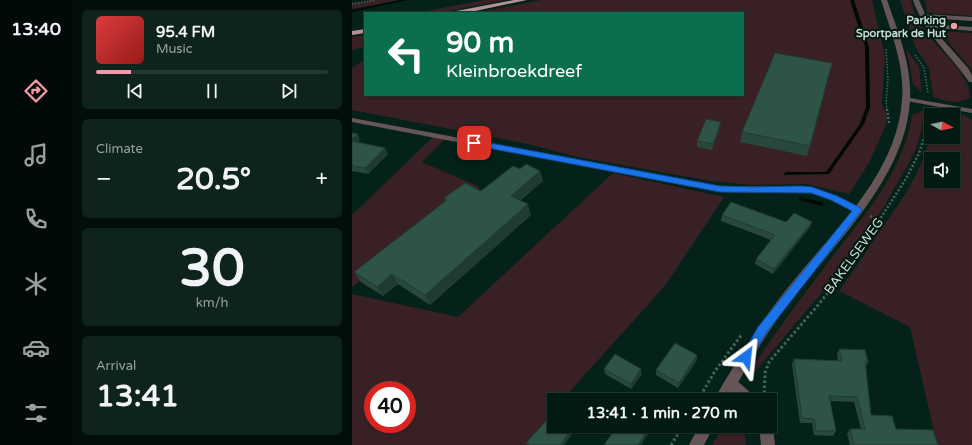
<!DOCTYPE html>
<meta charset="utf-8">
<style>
:root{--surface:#031a13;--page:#0d231c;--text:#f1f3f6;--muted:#97a1a0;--line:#243833;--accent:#f49aa6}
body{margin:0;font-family:"Varela Round",sans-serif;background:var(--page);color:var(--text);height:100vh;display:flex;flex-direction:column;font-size:15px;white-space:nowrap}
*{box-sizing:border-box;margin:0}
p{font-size:13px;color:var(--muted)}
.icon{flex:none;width:22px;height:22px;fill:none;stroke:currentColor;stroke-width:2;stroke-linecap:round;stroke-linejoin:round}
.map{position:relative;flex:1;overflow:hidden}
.drawer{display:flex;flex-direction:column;gap:10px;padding:10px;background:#020e0a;width:280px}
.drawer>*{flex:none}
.banner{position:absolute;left:12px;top:12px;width:380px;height:84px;border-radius:0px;box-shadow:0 1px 3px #0004,0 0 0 1px var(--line);background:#0b6e4f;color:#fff;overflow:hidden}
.needle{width:26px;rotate:98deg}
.fabs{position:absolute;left:572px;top:108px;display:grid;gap:8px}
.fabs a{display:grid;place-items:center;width:36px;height:36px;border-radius:0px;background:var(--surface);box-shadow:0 1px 3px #0004,0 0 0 1px var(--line);font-size:20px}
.speed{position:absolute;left:12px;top:381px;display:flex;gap:8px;font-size:20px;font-weight:700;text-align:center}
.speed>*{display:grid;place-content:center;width:52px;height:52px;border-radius:50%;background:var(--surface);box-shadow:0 1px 3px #0004,0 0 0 1px var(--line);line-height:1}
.speed .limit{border:6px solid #d22;background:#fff;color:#111}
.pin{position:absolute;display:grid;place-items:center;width:34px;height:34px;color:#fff;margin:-17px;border-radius:8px;box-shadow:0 2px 6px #0006}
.me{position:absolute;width:44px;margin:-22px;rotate:30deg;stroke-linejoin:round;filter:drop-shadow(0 0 3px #0008)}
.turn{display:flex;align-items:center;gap:14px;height:84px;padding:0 16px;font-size:18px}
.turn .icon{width:52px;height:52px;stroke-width:2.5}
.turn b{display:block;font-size:28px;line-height:34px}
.big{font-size:30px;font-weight:700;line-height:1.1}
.drawer .widget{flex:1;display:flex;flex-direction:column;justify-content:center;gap:6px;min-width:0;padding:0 14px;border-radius:6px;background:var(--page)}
.drawer .dial{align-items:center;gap:0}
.dial b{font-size:52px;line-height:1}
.song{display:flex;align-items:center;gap:12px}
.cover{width:48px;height:48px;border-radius:6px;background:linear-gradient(135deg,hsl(0 70% 55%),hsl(0 70% 35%))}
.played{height:4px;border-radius:2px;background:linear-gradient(90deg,var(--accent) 15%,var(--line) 15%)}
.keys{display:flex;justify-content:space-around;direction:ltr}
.heat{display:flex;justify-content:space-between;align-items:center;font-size:22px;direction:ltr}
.trip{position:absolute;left:195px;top:393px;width:230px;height:40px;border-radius:0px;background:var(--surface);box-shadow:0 1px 3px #0004,0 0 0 1px var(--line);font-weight:700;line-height:40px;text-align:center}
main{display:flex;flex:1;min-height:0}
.tabs{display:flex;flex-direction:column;width:72px;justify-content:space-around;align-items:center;background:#010a08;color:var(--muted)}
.tabs .icon{width:28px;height:28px}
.tabs .selected{color:var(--accent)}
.tabs b{font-size:18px;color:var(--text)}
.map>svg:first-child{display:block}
</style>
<main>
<nav class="tabs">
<b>13:40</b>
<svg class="icon selected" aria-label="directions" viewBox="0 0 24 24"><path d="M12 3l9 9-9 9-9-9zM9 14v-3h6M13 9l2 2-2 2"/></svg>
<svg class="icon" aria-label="music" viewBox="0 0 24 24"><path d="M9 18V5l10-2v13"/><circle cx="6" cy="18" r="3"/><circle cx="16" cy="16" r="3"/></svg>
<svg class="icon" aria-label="phone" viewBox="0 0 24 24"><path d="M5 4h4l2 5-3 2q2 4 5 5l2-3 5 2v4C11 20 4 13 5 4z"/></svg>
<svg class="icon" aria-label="climate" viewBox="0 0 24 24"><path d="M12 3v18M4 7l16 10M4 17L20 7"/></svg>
<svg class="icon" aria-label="car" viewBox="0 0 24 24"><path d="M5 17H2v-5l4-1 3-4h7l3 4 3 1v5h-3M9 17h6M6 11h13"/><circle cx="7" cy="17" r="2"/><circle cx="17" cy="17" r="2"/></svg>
<svg class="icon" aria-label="filters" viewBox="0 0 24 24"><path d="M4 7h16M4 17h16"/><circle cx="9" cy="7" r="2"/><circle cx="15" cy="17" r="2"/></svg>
</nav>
<section class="drawer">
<div class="widget">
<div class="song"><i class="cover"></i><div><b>95.4 FM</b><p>Music</p></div></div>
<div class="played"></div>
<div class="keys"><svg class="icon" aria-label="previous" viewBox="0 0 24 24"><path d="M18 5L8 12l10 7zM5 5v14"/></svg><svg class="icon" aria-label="pause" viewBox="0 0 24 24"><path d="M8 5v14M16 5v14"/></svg><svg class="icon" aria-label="next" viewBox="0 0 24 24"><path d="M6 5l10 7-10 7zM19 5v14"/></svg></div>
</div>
<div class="widget"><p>Climate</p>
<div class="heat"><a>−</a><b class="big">20.5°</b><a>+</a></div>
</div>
<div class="widget dial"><b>30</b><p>km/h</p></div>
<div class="widget"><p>Arrival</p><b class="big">13:41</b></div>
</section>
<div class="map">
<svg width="620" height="445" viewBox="0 0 620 445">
<rect width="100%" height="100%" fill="#042219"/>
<g fill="#382024" fill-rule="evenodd">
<polygon points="21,0 47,0 0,9 0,4"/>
<polygon points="133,0 154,0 87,13 63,13"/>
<polygon points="189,0 520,0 533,56 530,104 535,117 534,125 517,163 497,194 454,184 399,185 358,181 226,157 176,144 0,110 0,68 13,59 13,95 391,95 391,13 123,13"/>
<path d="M548,0H559C565,35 599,52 614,82C617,86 617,92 618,97C608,106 594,101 581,97L577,68L563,47Z"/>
<polygon points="573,0 620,0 620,16 579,13 575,12"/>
<polygon points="587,31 620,33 620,70"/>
<polygon points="13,35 13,47 0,50 0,37"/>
<polygon points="554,48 567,67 570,92 561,84"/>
<path d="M573,110L569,132L563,152L530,210L472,290L401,374L399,369C423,333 448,299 474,265C509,219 551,174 560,115Z"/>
<path d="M582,111L609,114L620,120V445H585L558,327L487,291C502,270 516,249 530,228C551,198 573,168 579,131V137H601V115H581ZM579,159H601V181H579Z"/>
<polygon points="81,137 93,139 70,162 128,187 0,287 0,215"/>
<path d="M261,173L372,197L312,287L210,400H202V411L177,445H0V294L106,317ZM21,390H55V424H21Z"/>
<polygon points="372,426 391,426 394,445 360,445"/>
</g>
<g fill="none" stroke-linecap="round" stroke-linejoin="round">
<g fill="#000a05" fill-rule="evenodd">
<polygon points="49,0 56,0 0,12 0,10"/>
<polygon points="498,0 502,0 517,47 518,107 512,124 477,174 432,175 432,174 434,172 474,172 508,124 514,107 513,47"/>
<polygon points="449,197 470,202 472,204 470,206 447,200 447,198"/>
</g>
<g stroke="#48635a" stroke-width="1.5" stroke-dasharray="1.5 1.5" stroke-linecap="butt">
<polyline points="0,4 23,0"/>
<polyline points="534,49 536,79 534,102 535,110"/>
<polyline points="563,55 572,68 576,93"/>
</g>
<g stroke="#48635a" stroke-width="2.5" stroke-dasharray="2 2" stroke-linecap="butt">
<polyline points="535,109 537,123"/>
<polyline points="518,216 528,221"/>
<polyline points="505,255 555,177 567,153 574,132 576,112"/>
</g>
<g stroke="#48635a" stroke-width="3" stroke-dasharray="2.5 2.5" stroke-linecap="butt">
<polyline points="412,398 413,373 417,362 467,304 506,254"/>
<polyline points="346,400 363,371 390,334"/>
<polyline points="319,445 331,426"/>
</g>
<polygon fill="#675658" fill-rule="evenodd" points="576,24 620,27 620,31 574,27 573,26"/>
<g fill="#675658" fill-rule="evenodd">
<path d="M561,0H567L573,14L620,17V21L575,18L583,31L616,68L620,75V82H617C598,54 572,33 561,0Z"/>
<polygon points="552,97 620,109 620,113 555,101 551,99"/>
<polygon points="0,118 367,186 460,187 485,196 509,208 511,210 509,212 503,212 479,200 459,193 367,192 0,122"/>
<path d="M379,378C387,381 399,392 403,400H387L374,388L373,384L374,380Z"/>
<polygon points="418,421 421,426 423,445 409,445 407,426 418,426"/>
</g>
<g fill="#675658" fill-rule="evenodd">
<path d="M529,0H535C546,32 560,65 558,100C554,180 477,248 432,310C411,338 394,369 376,400H362C367,390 373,381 379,371C398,338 419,308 443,279C486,226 545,172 550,100C553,66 539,32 529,0Z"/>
<polygon points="347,426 362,426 352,445 337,445"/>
</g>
<g fill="#b39195" fill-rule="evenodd">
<polygon points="162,0 175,0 114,13 101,13 104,11"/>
<polygon points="13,29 13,33 0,35 0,31"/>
</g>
</g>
<g fill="#28483d">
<polygon points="480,63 455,156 388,142 390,132"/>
<polygon points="369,122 368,128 360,150 345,147 345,141"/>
<polygon points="0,133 8,140 6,142 36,154 16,174 1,171 0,172"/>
<polygon points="168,169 188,171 191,181 168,201 179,215 78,305 46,284 31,296 9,282 2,272 93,202 92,198 129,191"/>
<polygon points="370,215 434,222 460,222 458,227 421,274 403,264 404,259 419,240 369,221"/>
<polygon points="487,349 516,362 514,367 519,415 544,429 586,445 498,445 495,434 498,429 509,429 502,402 478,401 484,431 481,436 462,435 460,423 448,423 440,364 442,359 486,361 485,354"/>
<polygon points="345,355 345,360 326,388 304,375 304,370"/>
<polygon points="252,369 290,374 279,389 253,374"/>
</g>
<g fill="#203b32">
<polygon points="369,122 368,128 360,150 361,144"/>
<polygon points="6,134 8,140 1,147 0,144 0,139"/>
<polygon points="33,148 36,154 16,174 13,168"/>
<polygon points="188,171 191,181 161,206 159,196"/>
<polygon points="176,204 179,215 78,305 73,295"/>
<polygon points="460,222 458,227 421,274 422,269"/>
<polygon points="40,274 46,284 31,296 25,287"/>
<polygon points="345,355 345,360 326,388 327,383"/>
<polygon points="289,369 290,374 279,389 279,384"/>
<polygon points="222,426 226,426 212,445 208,445"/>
<polygon points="298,426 301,426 289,445 286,445"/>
</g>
<g fill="#2e5447" stroke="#203b32">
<polygon points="281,11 296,13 280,13"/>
<polygon points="423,53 480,63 458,146 390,132"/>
<polygon points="354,119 369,122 361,144 345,141"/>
<polygon points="0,133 6,134 0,139"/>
<polygon points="0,141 33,148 13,168 0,166"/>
<polygon points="174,164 188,171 159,196 176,204 73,295 40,274 25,287 2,272 95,200 92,198 113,183 129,191 161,166 168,169"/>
<polygon points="379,202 434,222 442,213 460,222 422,269 404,259 423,235 370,215"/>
<polygon points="323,343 345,355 327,383 304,370"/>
<polygon points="487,349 513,350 516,362 513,362 519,415 540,416 544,429 581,430 586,445 502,445 498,429 513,429 505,397 477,396 484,431 464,431 462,419 450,418 442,359 490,361"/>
<polygon points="263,354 289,369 279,384 252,369"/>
<polygon points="274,398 278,400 272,400"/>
<polygon points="202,412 202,426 222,426 208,445 177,445 174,443"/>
<polygon points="265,426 298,426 286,445 252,445"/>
</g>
<polygon fill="#1a73e8" stroke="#114b97" points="122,140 368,186 401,187 448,186 460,187 485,196 509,208 510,210 414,333 398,360 394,362 390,360 389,357 406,327 500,211 479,200 459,193 368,192 120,145 120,141"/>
<circle fill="#f49aa6" stroke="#001910" stroke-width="1.5" cx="602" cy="26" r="4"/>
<g text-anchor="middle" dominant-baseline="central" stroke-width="4" stroke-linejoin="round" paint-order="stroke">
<g font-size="11" font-weight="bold" fill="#c6dad2" stroke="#001910" text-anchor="end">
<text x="594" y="20">Parking<tspan x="594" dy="13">Sportpark de Hut</tspan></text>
</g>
<g font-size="13" fill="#c6dad2" stroke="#001910">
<text transform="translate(502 256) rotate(-54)">BAKELSEWEG</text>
</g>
</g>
</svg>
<div class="fabs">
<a><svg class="needle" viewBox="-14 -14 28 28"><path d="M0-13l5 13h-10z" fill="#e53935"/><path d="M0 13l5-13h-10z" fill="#97a1a0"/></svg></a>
<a><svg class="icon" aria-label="sound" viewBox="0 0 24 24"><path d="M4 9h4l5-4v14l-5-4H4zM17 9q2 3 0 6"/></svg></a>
</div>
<div class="speed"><div class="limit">40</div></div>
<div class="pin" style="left:122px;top:143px;background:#d93025"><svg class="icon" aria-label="arrive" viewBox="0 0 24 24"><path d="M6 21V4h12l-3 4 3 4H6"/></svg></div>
<svg class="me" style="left:394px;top:357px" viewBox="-20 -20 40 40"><path d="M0-17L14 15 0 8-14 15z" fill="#1a73e8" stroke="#fff" stroke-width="4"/></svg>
<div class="trip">13:41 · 1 min · 270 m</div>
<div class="banner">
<div class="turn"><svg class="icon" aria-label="left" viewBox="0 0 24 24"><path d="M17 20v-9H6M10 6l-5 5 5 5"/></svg><div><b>90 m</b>Kleinbroekdreef</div></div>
</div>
</div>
</main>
